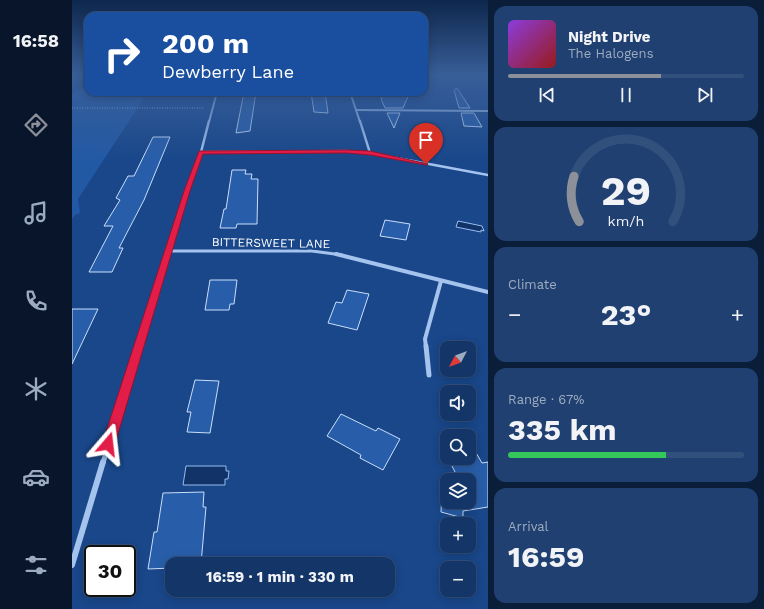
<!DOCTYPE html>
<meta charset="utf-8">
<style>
:root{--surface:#133568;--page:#204071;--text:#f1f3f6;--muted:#9dabc0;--line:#32507c;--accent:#8c9099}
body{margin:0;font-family:"Work Sans",sans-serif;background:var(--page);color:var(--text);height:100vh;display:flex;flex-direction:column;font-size:15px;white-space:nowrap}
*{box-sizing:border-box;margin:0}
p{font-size:13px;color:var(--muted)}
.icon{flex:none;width:22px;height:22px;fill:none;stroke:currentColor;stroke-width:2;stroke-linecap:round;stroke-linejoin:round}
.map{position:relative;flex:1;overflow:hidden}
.details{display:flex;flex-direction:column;gap:6px;padding:6px;background:#0a1d39;width:276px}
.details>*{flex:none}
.hud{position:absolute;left:12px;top:12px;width:344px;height:84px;border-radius:12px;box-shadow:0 2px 10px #0003,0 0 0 1px var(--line);background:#1a4fa0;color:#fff;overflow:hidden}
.needle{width:26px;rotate:229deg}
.controls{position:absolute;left:368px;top:341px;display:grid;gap:8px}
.controls a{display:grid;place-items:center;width:36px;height:36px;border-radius:8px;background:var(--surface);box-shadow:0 2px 10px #0003,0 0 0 1px var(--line);font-size:20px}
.speed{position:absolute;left:12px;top:545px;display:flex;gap:8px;font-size:20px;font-weight:700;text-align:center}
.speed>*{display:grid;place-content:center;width:52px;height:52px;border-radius:50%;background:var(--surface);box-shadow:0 2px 10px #0003,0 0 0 1px var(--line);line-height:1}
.speed .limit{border:2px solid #111;border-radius:6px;background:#fff;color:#111}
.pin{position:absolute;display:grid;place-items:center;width:34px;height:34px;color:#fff;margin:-41px -17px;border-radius:50% 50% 50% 0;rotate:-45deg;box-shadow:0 0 4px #0007}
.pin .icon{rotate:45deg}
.me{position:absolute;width:44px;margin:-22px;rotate:17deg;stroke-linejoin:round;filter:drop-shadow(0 0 3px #0008)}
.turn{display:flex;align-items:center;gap:14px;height:84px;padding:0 12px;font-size:18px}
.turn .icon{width:52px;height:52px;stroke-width:2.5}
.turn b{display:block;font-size:28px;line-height:34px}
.big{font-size:30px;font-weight:700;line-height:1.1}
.details .tile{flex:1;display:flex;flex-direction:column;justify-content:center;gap:6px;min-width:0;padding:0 14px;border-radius:12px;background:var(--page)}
.details .dial{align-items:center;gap:0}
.dial svg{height:104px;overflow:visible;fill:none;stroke:var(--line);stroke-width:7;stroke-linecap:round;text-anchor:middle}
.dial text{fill:var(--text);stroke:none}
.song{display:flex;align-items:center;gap:12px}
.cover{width:48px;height:48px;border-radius:6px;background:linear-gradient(135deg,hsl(270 70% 55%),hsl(0 70% 35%))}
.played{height:4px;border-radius:2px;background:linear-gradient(90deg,var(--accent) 65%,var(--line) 65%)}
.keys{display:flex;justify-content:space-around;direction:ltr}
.heat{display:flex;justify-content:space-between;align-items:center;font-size:22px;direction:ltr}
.charge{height:6px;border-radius:3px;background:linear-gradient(90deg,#34c759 67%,var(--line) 0)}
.trip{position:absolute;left:93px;top:557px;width:230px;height:40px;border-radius:12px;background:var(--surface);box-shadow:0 2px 10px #0003,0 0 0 1px var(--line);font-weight:700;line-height:40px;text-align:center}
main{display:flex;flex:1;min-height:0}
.menu{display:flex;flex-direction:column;width:72px;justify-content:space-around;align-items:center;background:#08152a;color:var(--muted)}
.menu .icon{width:28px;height:28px}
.menu .current{color:var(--accent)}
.menu b{font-size:18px;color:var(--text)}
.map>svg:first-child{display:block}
</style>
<main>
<nav class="menu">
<b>16:58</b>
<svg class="icon current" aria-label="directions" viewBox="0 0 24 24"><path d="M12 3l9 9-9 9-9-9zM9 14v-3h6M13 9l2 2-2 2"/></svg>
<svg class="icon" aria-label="music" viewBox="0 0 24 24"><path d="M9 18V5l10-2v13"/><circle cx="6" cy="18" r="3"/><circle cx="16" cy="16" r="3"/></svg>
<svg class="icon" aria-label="phone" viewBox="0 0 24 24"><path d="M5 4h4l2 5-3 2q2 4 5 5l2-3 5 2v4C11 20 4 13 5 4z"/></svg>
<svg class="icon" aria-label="climate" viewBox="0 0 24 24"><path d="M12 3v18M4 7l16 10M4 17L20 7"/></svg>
<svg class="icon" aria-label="car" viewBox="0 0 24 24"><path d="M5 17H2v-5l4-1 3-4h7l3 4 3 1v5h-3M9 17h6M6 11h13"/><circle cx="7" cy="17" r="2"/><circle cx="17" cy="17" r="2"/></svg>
<svg class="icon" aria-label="filters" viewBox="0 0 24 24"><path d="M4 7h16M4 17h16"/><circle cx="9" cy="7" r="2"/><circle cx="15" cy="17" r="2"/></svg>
</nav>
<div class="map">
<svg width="416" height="609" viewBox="0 0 416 609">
<rect width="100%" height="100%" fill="#19478a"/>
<polygon fill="#2259a4" points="16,86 16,92 76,92 6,199 8,213 3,215 0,219 0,93"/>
<g fill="#113368" stroke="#96bdf0">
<polygon points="386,221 410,226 412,231 409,230 409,232 384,227"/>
<polygon points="114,466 154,466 154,471 157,471 156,479 153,479 153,485 111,485"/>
</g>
<g fill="#285ea9" stroke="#c9defa">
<polygon points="385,88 398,108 387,108 382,90"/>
<polygon points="172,92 184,92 178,131 164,133"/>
<polygon points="239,92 253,92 256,113 242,112"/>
<polygon points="313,92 338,92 331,108 313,108 309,99"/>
<polygon points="315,113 328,113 322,128"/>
<polygon points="389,113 402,113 410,127 392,126"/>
<polygon points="81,137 98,137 72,200 47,248 51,248 40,272 17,272 41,226 32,226 48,200 44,198 56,176 62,176"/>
<polygon points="160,170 174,170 173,174 180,174 179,179 186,179 185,224 165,224 164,228 148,228 152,209 154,209"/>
<polygon points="313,220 338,224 334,240 308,236"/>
<polygon points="138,280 165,280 162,304 158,304 157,310 133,310"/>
<polygon points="275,290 297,294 285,330 256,323 264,302 270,303"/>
<polygon points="0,309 26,309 0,364"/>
<polygon points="123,380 147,381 138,433 115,432 119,412 115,412"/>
<polygon points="269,414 304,431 306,428 328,439 311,470 288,458 289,455 255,436"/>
<polygon points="403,451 410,463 416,462 416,507 391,511 391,518 369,512 370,488 375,490 375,502 397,502 397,480 387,480 376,458 397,458 397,452"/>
<polygon points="132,492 131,507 134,507 129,564 100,564 100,568 76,569 82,532 85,532 91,493"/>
</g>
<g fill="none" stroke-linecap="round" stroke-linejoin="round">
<polyline stroke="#a4c3ed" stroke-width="1" stroke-dasharray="1 1.5" stroke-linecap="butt" points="0,108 132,108"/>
<g stroke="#a4c3ed" stroke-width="2">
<polyline points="278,92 288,122"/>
<polyline points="284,110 416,111"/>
<polyline points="137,122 145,92"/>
</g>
<g stroke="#a4c3ed" stroke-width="2.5">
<polyline points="288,121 298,153"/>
<polyline points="129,152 275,151 298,153 416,175"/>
<polyline points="119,181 129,152 137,121"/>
</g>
<g stroke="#a4c3ed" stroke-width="3">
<polyline points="97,251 240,251 270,255"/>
<polyline points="96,255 119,180"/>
</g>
<g stroke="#a4c3ed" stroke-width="4">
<polyline points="264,254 416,292"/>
<polyline points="66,347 96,254"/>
<polyline points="354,347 353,339 369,281"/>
</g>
<g stroke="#a4c3ed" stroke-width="5">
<polyline points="354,346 357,375"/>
<polyline points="31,463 67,346"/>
</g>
<polyline stroke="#a4c3ed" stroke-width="6" points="0,565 31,462"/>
</g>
<linearGradient id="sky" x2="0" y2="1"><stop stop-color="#0e274c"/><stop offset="0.47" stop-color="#385e98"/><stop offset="1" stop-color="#385e98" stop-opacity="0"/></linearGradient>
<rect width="416" height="160" fill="url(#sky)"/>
<polygon fill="#e11d48" stroke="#92132f" points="275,150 298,151 356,164 354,165 298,155 275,153 131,154 118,191 43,444 41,448 36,449 32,448 30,444 112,191 127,151"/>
<g text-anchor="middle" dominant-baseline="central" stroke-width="4" stroke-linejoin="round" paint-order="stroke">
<g font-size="12" fill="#fff" stroke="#19478a">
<text transform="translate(199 243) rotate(1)">BITTERSWEET LANE</text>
</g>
</g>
</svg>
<div class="controls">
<a><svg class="needle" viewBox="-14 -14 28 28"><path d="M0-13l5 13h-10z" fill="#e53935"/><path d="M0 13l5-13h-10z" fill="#9dabc0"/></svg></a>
<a><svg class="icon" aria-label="sound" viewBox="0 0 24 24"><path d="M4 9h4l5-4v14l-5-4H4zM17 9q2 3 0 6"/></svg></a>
<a><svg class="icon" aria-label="search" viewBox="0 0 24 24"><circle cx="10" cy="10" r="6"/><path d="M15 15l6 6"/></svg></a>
<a><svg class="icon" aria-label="layers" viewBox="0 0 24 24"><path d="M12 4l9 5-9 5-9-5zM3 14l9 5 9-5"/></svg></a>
<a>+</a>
<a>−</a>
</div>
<div class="speed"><div class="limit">30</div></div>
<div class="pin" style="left:354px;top:164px;background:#d93025"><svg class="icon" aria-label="arrive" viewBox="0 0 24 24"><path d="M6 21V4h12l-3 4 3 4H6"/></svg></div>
<svg class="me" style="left:36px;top:444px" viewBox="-20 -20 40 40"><path d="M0-17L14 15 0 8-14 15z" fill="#e11d48" stroke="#fff" stroke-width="4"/></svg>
<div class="trip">16:59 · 1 min · 330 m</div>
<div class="hud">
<div class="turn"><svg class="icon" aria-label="right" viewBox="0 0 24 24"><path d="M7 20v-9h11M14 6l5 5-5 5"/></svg><div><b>200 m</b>Dewberry Lane</div></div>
</div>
</div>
<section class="details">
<div class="tile">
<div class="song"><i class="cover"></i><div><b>Night Drive</b><p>The Halogens</p></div></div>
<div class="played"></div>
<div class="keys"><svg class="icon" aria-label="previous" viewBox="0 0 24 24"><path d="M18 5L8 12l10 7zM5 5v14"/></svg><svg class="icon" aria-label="pause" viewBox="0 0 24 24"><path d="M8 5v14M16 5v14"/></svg><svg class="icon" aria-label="next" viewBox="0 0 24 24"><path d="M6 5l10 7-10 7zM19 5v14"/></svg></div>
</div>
<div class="tile dial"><svg viewBox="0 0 100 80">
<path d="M14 69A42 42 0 1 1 86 69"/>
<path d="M14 69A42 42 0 0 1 10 34" stroke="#8c9099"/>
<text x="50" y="56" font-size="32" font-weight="700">29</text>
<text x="50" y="72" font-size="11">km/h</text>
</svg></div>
<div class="tile"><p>Climate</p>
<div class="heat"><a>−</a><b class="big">23°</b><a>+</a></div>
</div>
<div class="tile"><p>Range · 67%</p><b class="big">335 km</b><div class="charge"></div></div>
<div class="tile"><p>Arrival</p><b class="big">16:59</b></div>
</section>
</main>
